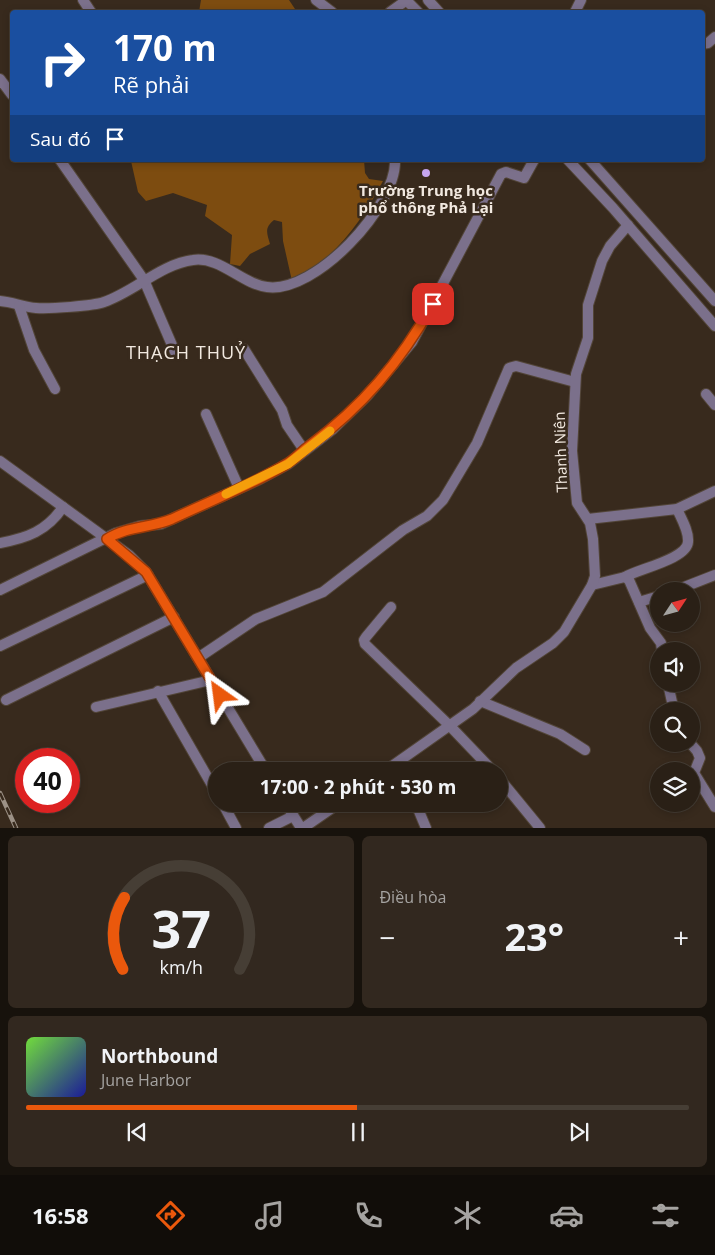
<!DOCTYPE html>
<html lang="vi">
<meta charset="utf-8">
<style>
:root{--surface:#2a2016;--page:#32281f;--text:#f1f3f6;--muted:#a5a3a1;--line:#463e35;--accent:#ea580c}
body{margin:0;font-family:"Open Sans",sans-serif;background:var(--page);color:var(--text);height:100vh;display:flex;flex-direction:column;font-size:19px;white-space:nowrap}
*{box-sizing:border-box;margin:0}
p{font-size:16px;color:var(--muted)}
.icon{flex:none;width:28px;height:28px;fill:none;stroke:currentColor;stroke-width:2;stroke-linecap:round;stroke-linejoin:round}
.map{position:relative;height:828px;overflow:hidden}
.sheet{display:flex;flex-direction:column;gap:8px;padding:8px;background:#17120c;flex:1}
.sheet>*{flex:none}
.top-card{position:absolute;left:10px;top:10px;width:695px;height:152px;border-radius:5px;box-shadow:0 2px 8px #0003,0 0 0 1px var(--line);background:#1a4fa0;color:#fff;overflow:hidden}
.needle{width:32px;rotate:54deg}
.tools{position:absolute;left:650px;top:582px;display:grid;gap:10px}
.tools a{display:grid;place-items:center;width:50px;height:50px;border-radius:50%;background:var(--surface);box-shadow:0 2px 8px #0003,0 0 0 1px var(--line);font-size:25px}
.speed{position:absolute;left:15px;top:748px;display:flex;gap:10px;font-size:25px;font-weight:700;text-align:center}
.speed>*{display:grid;place-content:center;width:65px;height:65px;border-radius:50%;background:var(--surface);box-shadow:0 2px 8px #0003,0 0 0 1px var(--line);line-height:1}
.speed .limit{border:8px solid #d22;background:#fff;color:#111}
.pin{position:absolute;display:grid;place-items:center;width:42px;height:42px;color:#fff;margin:-21px;border-radius:10px;box-shadow:0 2px 8px #0006}
.me{position:absolute;width:55px;margin:-28px;rotate:329deg;stroke-linejoin:round;filter:drop-shadow(0 0 4px #0008)}
.turn{display:flex;align-items:center;gap:18px;height:105px;padding:0 20px;font-size:22px}
.turn .icon{width:65px;height:65px;stroke-width:2.5}
.turn b{display:block;font-size:35px;line-height:42px}
.then{display:flex;align-items:center;height:48px;padding:0 20px;background:#0003;gap:10px;font-size:19px}
.big{font-size:38px;font-weight:700;line-height:1.1}
.sheet .tile{flex:1;display:flex;flex-direction:column;justify-content:center;gap:8px;min-width:0;padding:0 18px;border-radius:8px;background:var(--page)}
.sheet .dial{align-items:center;gap:0}
.dial svg{height:130px;overflow:visible;fill:none;stroke:var(--line);stroke-width:7;stroke-linecap:round;text-anchor:middle}
.dial text{fill:var(--text);stroke:none}
.song{display:flex;align-items:center;gap:15px}
.cover{width:60px;height:60px;border-radius:8px;background:linear-gradient(135deg,hsl(100 70% 55%),hsl(240 70% 35%))}
.played{height:5px;border-radius:2px;background:linear-gradient(90deg,var(--accent) 50%,var(--line) 50%)}
.keys{display:flex;justify-content:space-around;direction:ltr}
.heat{display:flex;justify-content:space-between;align-items:center;font-size:28px;direction:ltr}
.sheet .tiles{flex:1;display:grid;gap:8px;grid-template-columns:1fr 1fr}
.tile:last-child{grid-column:span 2}
.trip{position:absolute;left:208px;top:762px;width:300px;height:50px;border-radius:25px;background:var(--surface);box-shadow:0 2px 8px #0003,0 0 0 1px var(--line);font-weight:700;line-height:50px;text-align:center}
.menu{display:flex;height:80px;justify-content:space-around;align-items:center;background:#110d09;color:var(--muted)}
.menu .icon{width:35px;height:35px}
.menu .on{color:var(--accent)}
.menu b{font-size:22px;color:var(--text)}
.map>svg:first-child{display:block}
</style>
<div class="map">
<svg width="715" height="828" viewBox="0 0 715 828">
<rect width="100%" height="100%" fill="#382a1d"/>
<g fill="#7d4c10">
<polygon points="201,0 289,0 297,12 199,12"/>
<path d="M364,160L365,173L369,179L383,181C361,222 335,259 292,281L283,241L282,222L274,220C264,228 267,233 270,244L250,254L240,266L230,264L232,235L205,216L207,205L173,193L146,201L138,192L131,161Z"/>
</g>
<g fill="none" stroke-linecap="round" stroke-linejoin="round">
<defs>
<g id="minor">
<polyline points="83,0 91,12"/>
<polyline points="316,0 332,12"/>
<polyline points="406,0 418,12"/>
<polyline points="428,0 439,12"/>
<polyline points="390,12 407,0"/>
<polyline points="575,12 581,0"/>
<polyline points="702,44 708,43 715,37"/>
<polyline points="0,79 12,95"/>
<polyline points="60,160 144,280 175,352"/>
<polyline points="568,160 613,208 715,326"/>
<polyline points="590,160 715,301"/>
<path d="M0,301C13,302 23,307 36,308C49,309 93,306 104,302C134,292 161,264 193,260C220,256 242,284 267,287C315,294 397,206 395,160"/>
<polyline points="19,306 34,350 55,389"/>
<polyline points="244,349 282,410 287,425 304,450"/>
<polyline points="706,394 715,405"/>
<polyline points="206,414 239,488"/>
<polyline points="0,461 129,555 146,572 266,771"/>
<polyline points="588,519 677,509 715,491"/>
<path d="M0,543C27,538 47,531 63,507"/>
<path d="M625,577C638,569 687,559 688,542C689,531 681,518 677,509"/>
<polyline points="592,585 625,577 629,580 650,628 661,643 662,651"/>
<polyline points="0,590 116,533 140,526 161,524 260,479 288,464 333,429 367,396 412,342 501,174 506,172 524,178 534,160"/>
<polyline points="674,591 715,575"/>
<polyline points="639,602 659,596"/>
<polyline points="391,607 366,637 364,640 365,644 450,726 493,771"/>
<polyline points="0,646 148,575"/>
<polyline points="198,658 256,619 323,592 403,530 427,516 443,500 477,443 509,368 516,366 575,382"/>
<polyline points="668,684 674,711"/>
<polyline points="158,691 216,792"/>
<polyline points="6,700 174,617"/>
<polyline points="480,701 560,734 585,750"/>
<polyline points="96,707 211,680"/>
<polyline points="691,744 697,751 700,758 694,773 715,807"/>
<polyline points="385,771 473,709 516,668 553,643 564,632 592,585 595,576 593,539 590,523 577,503 572,451 576,374 588,338 588,305 602,261 610,246 628,225"/>
<polyline points="499,778 540,828"/>
<polyline points="223,804 236,828"/>
<polyline points="286,804 301,828"/>
<polyline points="416,804 426,828"/>
<polyline points="269,828 293,816"/>
<polyline points="303,828 338,804"/>
</g>
</defs>
<use href="#minor" stroke="#524538" stroke-width="12"/>
<use href="#minor" stroke="#7b708b" stroke-width="10"/>
<defs>
<polyline id="rail" points="0,793 16,828"/>
</defs>
<use href="#rail" stroke="#9c9186" stroke-width="4.5"/>
<use href="#rail" stroke="#382a1d" stroke-width="2.5" stroke-dasharray="8" stroke-linecap="butt"/>
</g>
<g fill="none" stroke-linecap="round" stroke-linejoin="round">
<defs>
<path id="route" d="M220,695L146,572L107,539C127,526 151,528 172,519C210,501 249,486 285,465C294,460 301,452 309,446C363,406 400,362 433,304"/>
</defs>
<use href="#route" stroke="#983908" stroke-width="12"/>
<use href="#route" stroke="#ea580c" stroke-width="9"/>
<polyline stroke="#f59e0b" stroke-width="9" points="226,494 288,464 330,431"/>
</g>
<circle fill="#c6a6f0" stroke="#382a1d" stroke-width="2" cx="426" cy="173" r="5"/>
<g text-anchor="middle" dominant-baseline="central" stroke-width="5" stroke-linejoin="round" paint-order="stroke">
<g font-size="15" font-weight="bold" fill="#f2e9e0" stroke="#382a1d">
<text x="426" y="190">Trường Trung học<tspan x="426" dy="17">phổ thông Phả Lại</tspan></text>
</g>
<g font-size="15" fill="#f2e9e0" stroke="#382a1d">
<text transform="translate(560 452) rotate(-92)">Thanh Niên</text>
</g>
<g font-size="18" letter-spacing="1" fill="#f2e9e0" stroke="#382a1d">
<text x="186" y="352">THẠCH THUỶ</text>
</g>
</g>
</svg>
<div class="tools">
<a><svg class="needle" viewBox="-14 -14 28 28"><path d="M0-13l5 13h-10z" fill="#e53935"/><path d="M0 13l5-13h-10z" fill="#a5a3a1"/></svg></a>
<a><svg class="icon" aria-label="sound" viewBox="0 0 24 24"><path d="M4 9h4l5-4v14l-5-4H4zM17 9q2 3 0 6"/></svg></a>
<a><svg class="icon" aria-label="search" viewBox="0 0 24 24"><circle cx="10" cy="10" r="6"/><path d="M15 15l6 6"/></svg></a>
<a><svg class="icon" aria-label="layers" viewBox="0 0 24 24"><path d="M12 4l9 5-9 5-9-5zM3 14l9 5 9-5"/></svg></a>
</div>
<div class="speed"><div class="limit">40</div></div>
<div class="pin" style="left:433px;top:304px;background:#d93025"><svg class="icon" aria-label="arrive" viewBox="0 0 24 24"><path d="M6 21V4h12l-3 4 3 4H6"/></svg></div>
<svg class="me" style="left:220px;top:695px" viewBox="-20 -20 40 40"><path d="M0-17L14 15 0 8-14 15z" fill="#ea580c" stroke="#fff" stroke-width="4"/></svg>
<div class="trip">17:00 · 2 phút · 530 m</div>
<div class="top-card">
<div class="turn"><svg class="icon" aria-label="right" viewBox="0 0 24 24"><path d="M7 20v-9h11M14 6l5 5-5 5"/></svg><div><b>170 m</b>Rẽ phải</div></div>
<div class="then">Sau đó<svg class="icon" aria-label="arrive" viewBox="0 0 24 24"><path d="M6 21V4h12l-3 4 3 4H6"/></svg></div>
</div>
</div>
<section class="sheet">
<div class="tiles">
<div class="tile dial"><svg viewBox="0 0 100 80">
<path d="M14 69A42 42 0 1 1 86 69"/>
<path d="M14 69A42 42 0 0 1 15 25" stroke="#ea580c"/>
<text x="50" y="56" font-size="32" font-weight="700">37</text>
<text x="50" y="72" font-size="11">km/h</text>
</svg></div>
<div class="tile"><p>Điều hòa</p>
<div class="heat"><a>−</a><b class="big">23°</b><a>+</a></div>
</div>
<div class="tile">
<div class="song"><i class="cover"></i><div><b>Northbound</b><p>June Harbor</p></div></div>
<div class="played"></div>
<div class="keys"><svg class="icon" aria-label="previous" viewBox="0 0 24 24"><path d="M18 5L8 12l10 7zM5 5v14"/></svg><svg class="icon" aria-label="pause" viewBox="0 0 24 24"><path d="M8 5v14M16 5v14"/></svg><svg class="icon" aria-label="next" viewBox="0 0 24 24"><path d="M6 5l10 7-10 7zM19 5v14"/></svg></div>
</div>
</div>
</section>
<nav class="menu">
<b>16:58</b>
<svg class="icon on" aria-label="directions" viewBox="0 0 24 24"><path d="M12 3l9 9-9 9-9-9zM9 14v-3h6M13 9l2 2-2 2"/></svg>
<svg class="icon" aria-label="music" viewBox="0 0 24 24"><path d="M9 18V5l10-2v13"/><circle cx="6" cy="18" r="3"/><circle cx="16" cy="16" r="3"/></svg>
<svg class="icon" aria-label="phone" viewBox="0 0 24 24"><path d="M5 4h4l2 5-3 2q2 4 5 5l2-3 5 2v4C11 20 4 13 5 4z"/></svg>
<svg class="icon" aria-label="climate" viewBox="0 0 24 24"><path d="M12 3v18M4 7l16 10M4 17L20 7"/></svg>
<svg class="icon" aria-label="car" viewBox="0 0 24 24"><path d="M5 17H2v-5l4-1 3-4h7l3 4 3 1v5h-3M9 17h6M6 11h13"/><circle cx="7" cy="17" r="2"/><circle cx="17" cy="17" r="2"/></svg>
<svg class="icon" aria-label="filters" viewBox="0 0 24 24"><path d="M4 7h16M4 17h16"/><circle cx="9" cy="7" r="2"/><circle cx="15" cy="17" r="2"/></svg>
</nav>
